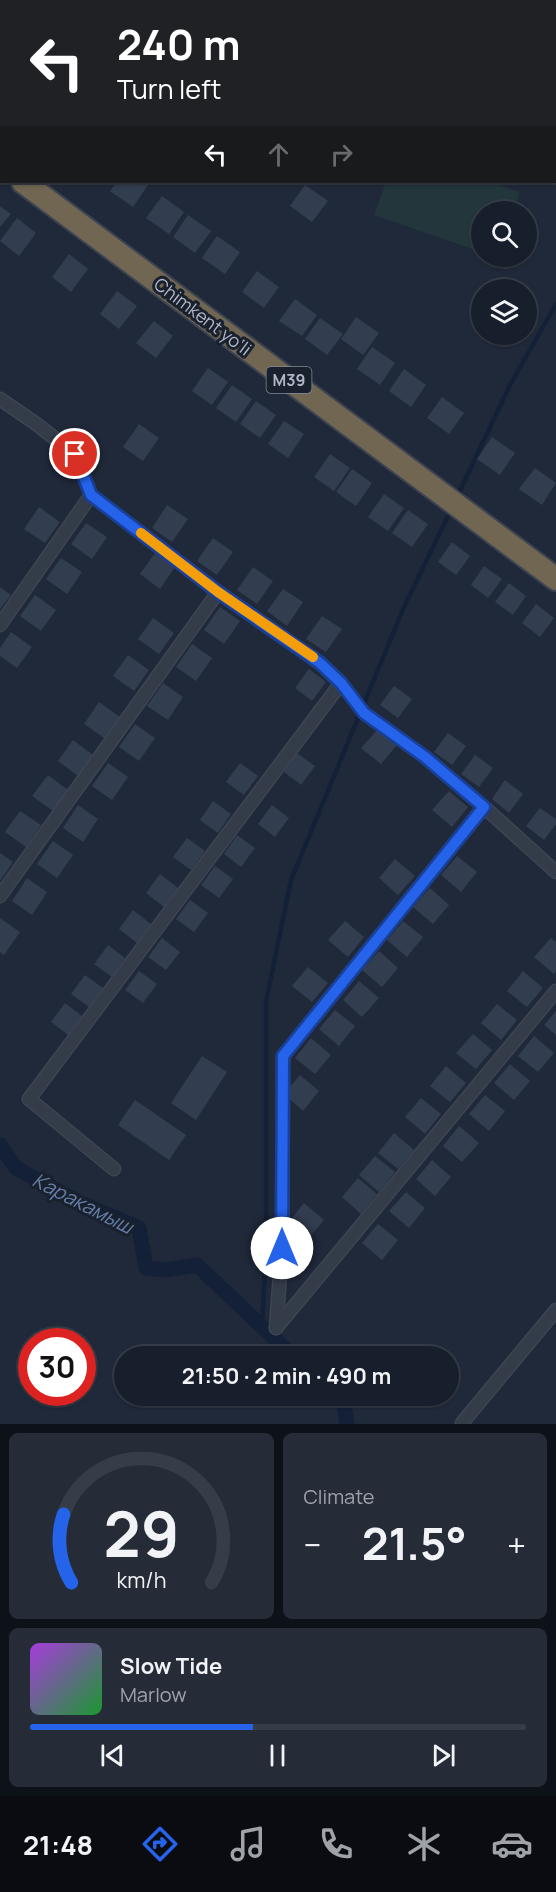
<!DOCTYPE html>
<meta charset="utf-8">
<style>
:root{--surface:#181f2c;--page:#252c38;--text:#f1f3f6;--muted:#9fa2a9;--line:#363d48;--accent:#2563eb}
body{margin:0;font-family:Manrope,sans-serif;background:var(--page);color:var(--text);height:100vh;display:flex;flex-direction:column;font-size:22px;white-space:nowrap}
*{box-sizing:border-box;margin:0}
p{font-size:20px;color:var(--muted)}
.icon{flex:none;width:33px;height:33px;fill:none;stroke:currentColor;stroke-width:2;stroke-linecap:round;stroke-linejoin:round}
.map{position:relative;height:1424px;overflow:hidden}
.panel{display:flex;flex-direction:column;gap:9px;padding:9px;background:#0d1118;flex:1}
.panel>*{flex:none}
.hud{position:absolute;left:0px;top:0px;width:556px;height:183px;box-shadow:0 2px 4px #0004,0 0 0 2px var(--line);background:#202124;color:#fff;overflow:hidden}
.controls{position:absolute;left:471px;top:201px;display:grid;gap:12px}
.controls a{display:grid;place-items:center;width:66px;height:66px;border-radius:50%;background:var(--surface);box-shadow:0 2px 4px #0004,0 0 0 2px var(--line);font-size:30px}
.speed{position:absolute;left:18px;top:1328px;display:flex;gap:12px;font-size:30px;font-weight:700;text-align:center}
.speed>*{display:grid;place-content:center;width:78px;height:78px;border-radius:50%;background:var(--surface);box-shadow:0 2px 4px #0004,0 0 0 2px var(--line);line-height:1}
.speed .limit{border:9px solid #d22;background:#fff;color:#111}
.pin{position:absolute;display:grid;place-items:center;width:51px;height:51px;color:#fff;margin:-26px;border:3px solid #fff;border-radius:50%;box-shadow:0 2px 6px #0007}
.me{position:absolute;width:66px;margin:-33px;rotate:0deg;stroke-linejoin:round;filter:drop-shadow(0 0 4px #0008)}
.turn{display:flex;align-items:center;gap:21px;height:126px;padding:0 18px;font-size:27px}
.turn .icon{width:78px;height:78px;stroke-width:2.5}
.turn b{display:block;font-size:42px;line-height:51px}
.lanes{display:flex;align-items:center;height:57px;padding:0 18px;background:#0003;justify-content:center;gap:30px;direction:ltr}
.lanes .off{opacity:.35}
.big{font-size:45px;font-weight:700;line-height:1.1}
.panel .tile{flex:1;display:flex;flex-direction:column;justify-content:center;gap:9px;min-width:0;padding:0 21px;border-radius:9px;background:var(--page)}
.panel .dial{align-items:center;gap:0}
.dial svg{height:156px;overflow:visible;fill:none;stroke:var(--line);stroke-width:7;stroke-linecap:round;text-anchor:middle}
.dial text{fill:var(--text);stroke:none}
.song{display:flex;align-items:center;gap:18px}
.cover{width:72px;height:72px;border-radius:9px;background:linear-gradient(135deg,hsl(280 70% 55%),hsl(130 70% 35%))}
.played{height:6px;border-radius:3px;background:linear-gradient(90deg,var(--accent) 45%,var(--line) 45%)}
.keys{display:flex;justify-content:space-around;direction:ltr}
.heat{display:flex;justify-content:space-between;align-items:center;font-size:33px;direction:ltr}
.panel .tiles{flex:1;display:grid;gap:9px;grid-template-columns:1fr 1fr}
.tile:last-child{grid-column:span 2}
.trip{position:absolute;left:114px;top:1346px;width:345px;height:60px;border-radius:30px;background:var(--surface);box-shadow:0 2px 4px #0004,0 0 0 2px var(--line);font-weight:700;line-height:60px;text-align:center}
.dock{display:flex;height:96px;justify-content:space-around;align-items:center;background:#0a0c12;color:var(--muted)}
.dock .icon{width:42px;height:42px}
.dock .on{color:var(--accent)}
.dock b{font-size:27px;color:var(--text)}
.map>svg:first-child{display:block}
</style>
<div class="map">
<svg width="556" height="1424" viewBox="0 0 556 1424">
<rect width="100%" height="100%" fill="#20293a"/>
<polygon fill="#22363b" points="386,182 489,182 520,192 513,211 482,212 481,252 374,215"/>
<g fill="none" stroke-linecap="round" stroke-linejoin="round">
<g stroke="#142037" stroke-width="4.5">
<polyline points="457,497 510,385 556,304"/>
<polyline points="262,1327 266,1246 266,1002 291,880 404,607 452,508"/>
</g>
<g stroke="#142037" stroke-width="15">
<polyline points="0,1145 16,1168 81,1203 139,1228 146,1268 166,1270 197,1265 293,1356"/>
<polyline points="333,1395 344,1405 347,1424"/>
</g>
</g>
<g fill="#323d50">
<polygon points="117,182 143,182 148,185 133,207 110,191"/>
<polygon points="305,185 328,201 312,222 290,206"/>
<polygon points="162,196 184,212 169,234 146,218"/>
<polygon points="0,206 11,214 0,227"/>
<polygon points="188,215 211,231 195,253 173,237"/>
<polygon points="17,218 36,233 19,256 0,241"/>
<polygon points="217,236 240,252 225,274 202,258"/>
<polygon points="69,254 88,269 71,292 52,277"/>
<polygon points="257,271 279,287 264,308 242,292"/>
<polygon points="117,291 137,306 119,329 100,314"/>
<polygon points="295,299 317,315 302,336 279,321"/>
<polygon points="356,317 379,333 363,355 341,339"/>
<polygon points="320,318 343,334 327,355 305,339"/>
<polygon points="154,321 173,336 156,358 136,343"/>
<polygon points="372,347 395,363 380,385 357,369"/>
<polygon points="208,368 228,382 212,405 192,391"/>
<polygon points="404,369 426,385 411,407 389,391"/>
<polygon points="232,385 252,399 236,422 216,408"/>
<polygon points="442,397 464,413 449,434 427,418"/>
<polygon points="256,401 276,415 260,438 240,424"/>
<polygon points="284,421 304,434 288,458 268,444"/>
<polygon points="139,424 159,438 143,461 123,447"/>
<polygon points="492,437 515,453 500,475 477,459"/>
<polygon points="330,454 350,468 334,491 314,477"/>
<polygon points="535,468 556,483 542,505 519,489"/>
<polygon points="352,469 372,483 356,506 336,492"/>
<polygon points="384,494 404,508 388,531 368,517"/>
<polygon points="167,505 188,519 172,542 152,528"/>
<polygon points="39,507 60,522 45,543 24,529"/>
<polygon points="408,510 428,524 412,547 392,533"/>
<polygon points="86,523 107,537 92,559 71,544"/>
<polygon points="213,538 233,552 217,575 197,561"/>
<polygon points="452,542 470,556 456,575 438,562"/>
<polygon points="155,553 175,567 160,589 140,574"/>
<polygon points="61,558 82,572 67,594 46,579"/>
<polygon points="484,566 502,579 488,598 471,585"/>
<polygon points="253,567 273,581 257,604 237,590"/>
<polygon points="509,583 526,596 513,615 495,602"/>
<polygon points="0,587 11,595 0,609"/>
<polygon points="283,589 303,602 287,626 267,611"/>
<polygon points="35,595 56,610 41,631 20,616"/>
<polygon points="536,604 554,618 540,637 522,623"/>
<polygon points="220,607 240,621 224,644 204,630"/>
<polygon points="322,616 342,629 326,652 306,639"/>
<polygon points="153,618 174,633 159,654 138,639"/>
<polygon points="11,632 32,647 17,668 0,656 0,648"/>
<polygon points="192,644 212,658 196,681 176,667"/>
<polygon points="128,655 149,670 134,691 113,676"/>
<polygon points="309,669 326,682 312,701 295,688"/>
<polygon points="163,683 183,697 168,720 147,706"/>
<polygon points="394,686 412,699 398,718 380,705"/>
<polygon points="99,702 120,717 104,738 84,724"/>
<polygon points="135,724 155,738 139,761 119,747"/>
<polygon points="378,729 397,745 381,764 361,748"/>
<polygon points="448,733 466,746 452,765 434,752"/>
<polygon points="73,740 93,755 78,776 58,761"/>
<polygon points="297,753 315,766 301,785 284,772"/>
<polygon points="475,755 493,768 479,787 461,774"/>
<polygon points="108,763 128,777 112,800 92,786"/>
<polygon points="240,763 258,776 244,795 226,782"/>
<polygon points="48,775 68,790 53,811 32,796"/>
<polygon points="505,780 523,794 509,813 492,799"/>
<polygon points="449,791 468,807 452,827 432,810"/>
<polygon points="213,801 231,814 218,833 200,820"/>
<polygon points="78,805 98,819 83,842 63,828"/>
<polygon points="272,805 289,818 275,837 258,824"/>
<polygon points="540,808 556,819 556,824 544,840 526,826"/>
<polygon points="20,811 41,825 26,847 5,832"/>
<polygon points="237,835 255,848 241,867 224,854"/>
<polygon points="187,838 205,851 191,870 173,857"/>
<polygon points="53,841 73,855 57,878 37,864"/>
<polygon points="0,853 13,862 0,881"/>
<polygon points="457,856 477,872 461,892 441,875"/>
<polygon points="395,859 415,876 398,895 379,878"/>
<polygon points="215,866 233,879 219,898 201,885"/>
<polygon points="160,874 178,888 164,907 146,893"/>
<polygon points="27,878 47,892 32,915 12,901"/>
<polygon points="430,888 449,905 433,924 413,907"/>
<polygon points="190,900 208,913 194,932 176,919"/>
<polygon points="133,910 151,924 137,943 119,929"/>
<polygon points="0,918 20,932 4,955 0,952"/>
<polygon points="345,921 364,937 348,957 328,940"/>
<polygon points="403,921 423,937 407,957 387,940"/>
<polygon points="162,938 180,952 166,970 148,957"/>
<polygon points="551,938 556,942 556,971 554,974 534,957"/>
<polygon points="108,945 125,958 112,977 94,964"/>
<polygon points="379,951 398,968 382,987 362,970"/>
<polygon points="308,967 328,983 312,1002 292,986"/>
<polygon points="139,971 157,984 143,1003 125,990"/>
<polygon points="523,971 543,988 527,1007 507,991"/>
<polygon points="85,975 103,988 89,1007 71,994"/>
<polygon points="359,981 379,998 362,1017 343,1000"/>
<polygon points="65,1003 82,1016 68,1035 51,1022"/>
<polygon points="497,1004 517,1020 501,1040 481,1023"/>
<polygon points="335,1010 355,1026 339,1046 319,1029"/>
<polygon points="556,1011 556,1035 544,1025"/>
<polygon points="473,1034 492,1050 476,1069 456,1053"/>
<polygon points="534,1036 554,1053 538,1072 518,1056"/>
<polygon points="311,1038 331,1055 315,1074 295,1058"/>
<polygon points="202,1056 227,1072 196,1120 171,1103"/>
<polygon points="510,1064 530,1081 514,1100 494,1083"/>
<polygon points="446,1066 466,1083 450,1102 430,1086"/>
<polygon points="300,1075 319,1091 303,1111 284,1094"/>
<polygon points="485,1095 505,1111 489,1131 469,1114"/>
<polygon points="421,1098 441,1114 425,1134 405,1117"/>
<polygon points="135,1100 186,1135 169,1160 118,1125"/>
<polygon points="459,1126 479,1143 462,1162 443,1146"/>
<polygon points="394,1133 414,1150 398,1169 378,1153"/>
<polygon points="375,1156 395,1172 379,1192 359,1175"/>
<polygon points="432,1160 451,1177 435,1196 416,1179"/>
<polygon points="358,1178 377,1194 361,1214 342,1197"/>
<polygon points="406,1192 425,1208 409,1228 389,1211"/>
<polygon points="304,1203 324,1220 308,1239 288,1223"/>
<polygon points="378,1224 398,1240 382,1260 362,1243"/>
</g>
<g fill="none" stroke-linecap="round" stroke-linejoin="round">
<defs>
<g id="street">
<polyline points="0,399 35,423 75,454 91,495 218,592 320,663 341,683 364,713 425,757 484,807 556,872"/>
<polyline points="0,625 91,495"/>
<polyline points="0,896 218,592"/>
<polyline points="114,1169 29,1099 341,683"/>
<polyline points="276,1328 282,1248 283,1056 484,807"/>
<polyline points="276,1328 556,991"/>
<polyline points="462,1423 556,1310"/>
</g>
<g id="highway">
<polyline points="0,164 2,166"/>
<polyline points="23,182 556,579"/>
</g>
</defs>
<use href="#street" stroke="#3d4553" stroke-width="15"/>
<use href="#highway" stroke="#3c4352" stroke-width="26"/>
<use href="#street" stroke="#343c4a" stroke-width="12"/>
<use href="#highway" stroke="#706651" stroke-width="22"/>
</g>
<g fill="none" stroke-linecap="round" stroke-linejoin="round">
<defs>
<polyline id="route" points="75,454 91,495 218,592 320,663 341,683 364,713 425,757 484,807 283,1056 282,1248"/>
</defs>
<use href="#route" stroke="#184099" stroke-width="15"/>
<use href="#route" stroke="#2563eb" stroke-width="10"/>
<polyline stroke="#f59e0b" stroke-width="10" points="141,533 218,592 313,657"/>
</g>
<g text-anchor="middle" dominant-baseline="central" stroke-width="6" stroke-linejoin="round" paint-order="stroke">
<rect fill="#19212e" stroke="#828998" stroke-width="1.5" x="266.5" y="367" width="45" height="26" rx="4.5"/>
<g font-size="16" font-weight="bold" fill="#afb6c6">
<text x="289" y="380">M39</text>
</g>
<g font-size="18" fill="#afb6c6" stroke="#19212e">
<text transform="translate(203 316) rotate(37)">Chimkent yo‘li</text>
</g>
<g font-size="20" font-style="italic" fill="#667ea7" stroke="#19212e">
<text transform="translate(83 1203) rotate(27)">Каракамыш</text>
</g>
</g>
</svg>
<div class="controls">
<a><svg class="icon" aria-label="search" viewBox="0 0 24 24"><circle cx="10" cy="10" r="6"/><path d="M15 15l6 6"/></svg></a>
<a><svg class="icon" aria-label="layers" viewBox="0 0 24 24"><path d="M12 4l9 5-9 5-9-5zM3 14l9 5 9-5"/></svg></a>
</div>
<div class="speed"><div class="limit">30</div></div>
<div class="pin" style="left:75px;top:454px;background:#d93025"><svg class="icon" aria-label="arrive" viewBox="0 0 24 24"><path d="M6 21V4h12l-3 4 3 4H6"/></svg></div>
<svg class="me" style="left:282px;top:1248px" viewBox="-20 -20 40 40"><circle r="19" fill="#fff"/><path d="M0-13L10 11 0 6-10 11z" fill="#2563eb"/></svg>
<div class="trip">21:50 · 2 min · 490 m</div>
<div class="hud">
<div class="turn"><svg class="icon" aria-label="left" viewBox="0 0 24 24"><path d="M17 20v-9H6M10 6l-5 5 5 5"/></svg><div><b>240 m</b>Turn left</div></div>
<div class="lanes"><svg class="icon" aria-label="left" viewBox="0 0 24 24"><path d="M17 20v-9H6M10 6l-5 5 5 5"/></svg><svg class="icon off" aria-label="ahead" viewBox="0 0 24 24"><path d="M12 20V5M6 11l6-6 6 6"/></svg><svg class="icon off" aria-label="right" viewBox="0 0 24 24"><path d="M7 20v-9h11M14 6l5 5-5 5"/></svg></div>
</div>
</div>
<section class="panel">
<div class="tiles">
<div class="tile dial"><svg viewBox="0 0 100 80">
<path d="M14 69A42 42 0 1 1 86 69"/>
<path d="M14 69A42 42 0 0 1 10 34" stroke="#2563eb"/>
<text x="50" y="56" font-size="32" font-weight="700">29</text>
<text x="50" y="72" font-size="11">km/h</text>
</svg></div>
<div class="tile"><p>Climate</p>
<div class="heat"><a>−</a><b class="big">21.5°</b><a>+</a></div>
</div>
<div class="tile">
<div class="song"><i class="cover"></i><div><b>Slow Tide</b><p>Marlow</p></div></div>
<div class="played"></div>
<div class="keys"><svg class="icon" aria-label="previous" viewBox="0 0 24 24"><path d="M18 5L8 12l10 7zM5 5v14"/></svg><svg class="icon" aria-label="pause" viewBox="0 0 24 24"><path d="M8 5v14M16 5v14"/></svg><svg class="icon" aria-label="next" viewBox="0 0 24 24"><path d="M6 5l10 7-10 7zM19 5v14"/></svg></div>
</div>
</div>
</section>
<nav class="dock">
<b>21:48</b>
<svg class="icon on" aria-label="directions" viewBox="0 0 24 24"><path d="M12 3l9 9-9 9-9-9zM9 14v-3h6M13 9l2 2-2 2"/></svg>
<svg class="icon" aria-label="music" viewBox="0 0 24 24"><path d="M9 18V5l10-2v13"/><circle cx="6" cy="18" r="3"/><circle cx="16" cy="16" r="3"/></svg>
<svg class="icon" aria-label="phone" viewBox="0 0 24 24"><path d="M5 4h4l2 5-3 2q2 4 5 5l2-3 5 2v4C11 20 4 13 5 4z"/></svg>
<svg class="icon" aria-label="climate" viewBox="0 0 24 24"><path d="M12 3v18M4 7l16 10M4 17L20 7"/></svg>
<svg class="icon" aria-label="car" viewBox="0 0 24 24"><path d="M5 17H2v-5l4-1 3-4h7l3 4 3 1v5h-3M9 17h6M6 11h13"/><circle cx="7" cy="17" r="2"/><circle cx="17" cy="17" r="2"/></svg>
</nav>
